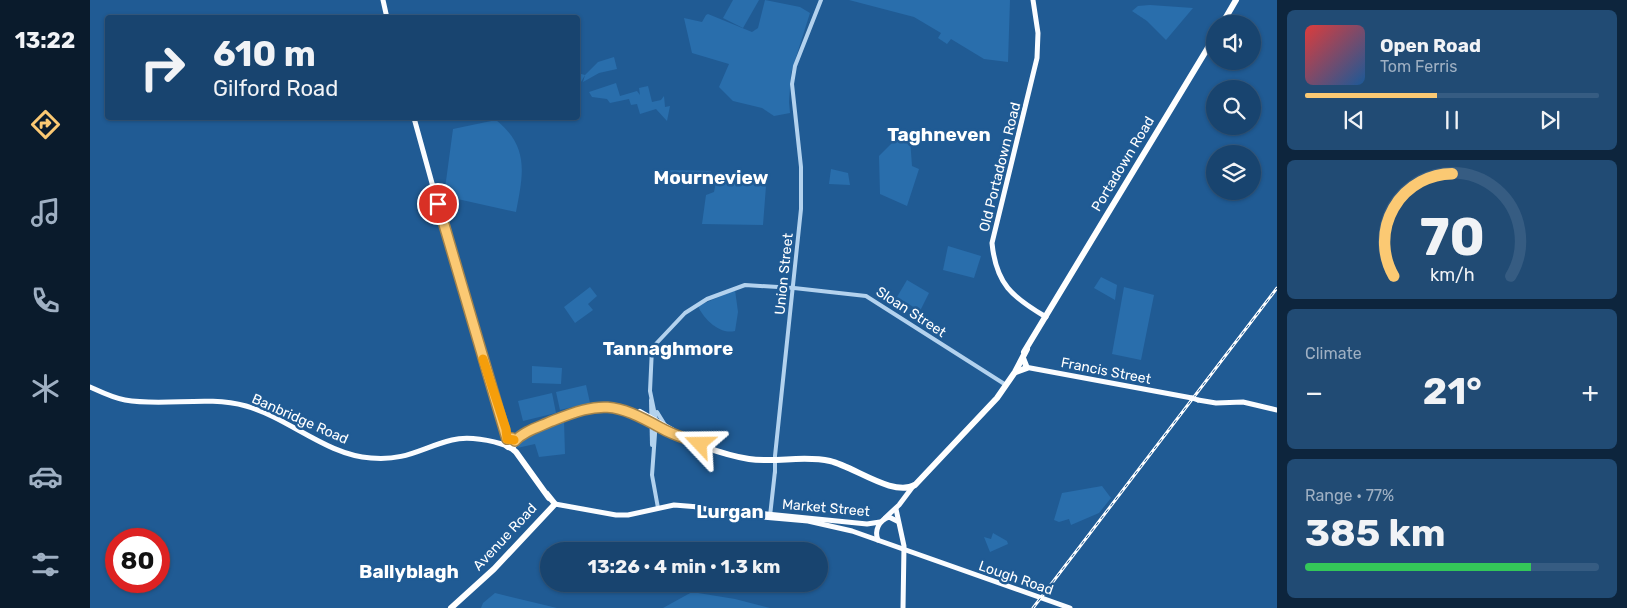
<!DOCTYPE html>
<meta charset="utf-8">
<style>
:root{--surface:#18446f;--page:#214b74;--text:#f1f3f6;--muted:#9fb0c3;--line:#365c82;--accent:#fbc973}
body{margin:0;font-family:Rubik,sans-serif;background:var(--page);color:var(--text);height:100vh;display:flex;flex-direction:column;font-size:19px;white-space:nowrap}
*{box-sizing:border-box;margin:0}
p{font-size:16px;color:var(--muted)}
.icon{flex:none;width:28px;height:28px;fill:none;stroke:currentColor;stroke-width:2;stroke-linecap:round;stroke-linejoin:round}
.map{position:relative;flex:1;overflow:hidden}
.details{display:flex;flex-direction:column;gap:10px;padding:10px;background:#0d253d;width:350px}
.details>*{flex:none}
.guide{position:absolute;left:15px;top:15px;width:475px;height:105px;border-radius:5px;box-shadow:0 1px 4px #0004,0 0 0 1px var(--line);background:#18446f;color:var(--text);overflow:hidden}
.fabs{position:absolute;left:1116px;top:15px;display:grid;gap:10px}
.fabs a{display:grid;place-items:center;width:55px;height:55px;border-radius:50%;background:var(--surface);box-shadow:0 1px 4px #0004,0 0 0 1px var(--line);font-size:25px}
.speed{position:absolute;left:15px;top:528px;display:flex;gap:10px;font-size:25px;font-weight:700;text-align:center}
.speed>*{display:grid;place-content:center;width:65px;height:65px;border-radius:50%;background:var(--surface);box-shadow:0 1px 4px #0004,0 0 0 1px var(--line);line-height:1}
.speed .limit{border:8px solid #d22;background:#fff;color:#111}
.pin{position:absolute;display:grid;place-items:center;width:42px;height:42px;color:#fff;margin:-21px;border:2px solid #fff;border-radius:50%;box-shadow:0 1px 5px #0007}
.me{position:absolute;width:55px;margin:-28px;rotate:293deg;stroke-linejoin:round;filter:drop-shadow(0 0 4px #0008)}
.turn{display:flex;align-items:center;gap:18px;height:105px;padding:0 25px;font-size:22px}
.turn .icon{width:65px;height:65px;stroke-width:2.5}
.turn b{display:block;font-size:35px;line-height:42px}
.big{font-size:38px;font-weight:700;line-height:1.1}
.details .tile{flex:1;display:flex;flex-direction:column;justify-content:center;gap:8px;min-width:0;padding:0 18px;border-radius:8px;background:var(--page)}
.details .dial{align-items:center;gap:0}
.dial svg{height:130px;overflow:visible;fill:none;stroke:var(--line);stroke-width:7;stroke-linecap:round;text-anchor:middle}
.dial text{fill:var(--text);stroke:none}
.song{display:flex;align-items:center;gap:15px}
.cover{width:60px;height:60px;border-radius:8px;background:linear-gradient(135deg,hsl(0 70% 55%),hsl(210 70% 35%))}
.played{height:5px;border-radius:2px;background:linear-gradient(90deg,var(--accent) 45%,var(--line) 45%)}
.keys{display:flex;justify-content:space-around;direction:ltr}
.heat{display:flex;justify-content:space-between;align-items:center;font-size:28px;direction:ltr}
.charge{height:8px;border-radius:4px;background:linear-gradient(90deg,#34c759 77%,var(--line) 0)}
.trip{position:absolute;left:450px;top:542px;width:288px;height:50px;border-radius:25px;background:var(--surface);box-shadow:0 1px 4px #0004,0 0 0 1px var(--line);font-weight:700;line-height:50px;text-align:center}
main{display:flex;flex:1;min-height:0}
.menu{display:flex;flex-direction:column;width:90px;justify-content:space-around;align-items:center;background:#0a1b2c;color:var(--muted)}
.menu .icon{width:35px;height:35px}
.menu .selected{color:var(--accent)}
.menu b{font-size:22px;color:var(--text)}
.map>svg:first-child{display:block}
</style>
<main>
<nav class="menu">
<b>13:22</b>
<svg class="icon selected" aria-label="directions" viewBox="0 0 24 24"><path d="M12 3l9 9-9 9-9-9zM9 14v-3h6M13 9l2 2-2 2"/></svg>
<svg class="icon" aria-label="music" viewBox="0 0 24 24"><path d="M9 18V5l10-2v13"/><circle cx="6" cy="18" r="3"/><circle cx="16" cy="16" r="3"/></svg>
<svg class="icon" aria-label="phone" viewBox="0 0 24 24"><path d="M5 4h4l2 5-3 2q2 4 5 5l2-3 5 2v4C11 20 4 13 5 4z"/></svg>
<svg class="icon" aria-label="climate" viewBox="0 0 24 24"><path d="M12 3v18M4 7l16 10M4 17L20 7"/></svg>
<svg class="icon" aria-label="car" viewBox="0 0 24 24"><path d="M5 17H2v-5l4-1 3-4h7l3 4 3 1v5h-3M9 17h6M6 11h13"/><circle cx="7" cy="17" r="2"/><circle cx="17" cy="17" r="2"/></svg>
<svg class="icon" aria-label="filters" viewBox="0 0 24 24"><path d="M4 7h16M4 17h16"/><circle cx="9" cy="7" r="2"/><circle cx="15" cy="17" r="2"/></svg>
</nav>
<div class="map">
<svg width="1187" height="608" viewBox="0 0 1187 608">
<rect width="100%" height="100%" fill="#205b94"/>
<g fill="#296eac">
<polygon points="643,0 669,0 653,28 633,18"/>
<polygon points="675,0 710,7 720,13 701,73 699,102 700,113 684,116 672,108 643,101 629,87 639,64 602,53 594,18 612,22 616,15 618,14 662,32 668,28"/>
<polygon points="759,0 920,0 918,62 894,59 861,39 857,44 848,38 851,33 824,17"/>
<polygon points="1060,5 1103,8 1076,40 1057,21 1042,11 1048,6"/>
<polygon points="524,57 527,69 509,73 493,82 495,75 491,82 490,78 488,79 488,73 495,75 508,62"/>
<polygon points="526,83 530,96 547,91 550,95 549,88 558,86 562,102 571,100 574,96 575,107 580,106 577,121 566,109 550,114 547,104 541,105 539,99 520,103 517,99 502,97 499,92"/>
<path d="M406,120C440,147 433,175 426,212L354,196L363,129Z"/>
<polygon points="820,138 822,166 829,169 817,206 790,194 789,156 806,139"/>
<polygon points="741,169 758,173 760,185 739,184"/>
<polygon points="571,170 621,171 619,176 574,176"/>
<polygon points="626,182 660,182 676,186 673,225 612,224 616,195 624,192"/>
<polygon points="858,246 891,256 884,278 853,270"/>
<polygon points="1011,277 1027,285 1025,300 1004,288"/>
<polygon points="817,280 839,293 830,311 807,297"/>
<polygon points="500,287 507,296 498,304 503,310 485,323 474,307"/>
<polygon points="1034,287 1064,295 1051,360 1022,354"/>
<path d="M645,290L648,312L645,331C629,335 613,318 608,306Z"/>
<polygon points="442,366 472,368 471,384 442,383"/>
<polygon points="496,385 500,403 470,410 466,392"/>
<polygon points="462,393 466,413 433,421 428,401"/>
<path d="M474,420L475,454L449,457L445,444L427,448C432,431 458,427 474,420Z"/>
<polygon points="1012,486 1021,498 1009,513 981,525 979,519 969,522 964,520 972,493"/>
<polygon points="903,533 917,541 918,544 900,552 894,537 901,539"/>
<polygon points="602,592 645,599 680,608 573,608"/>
<polygon points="405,593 467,608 391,608 393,603"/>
</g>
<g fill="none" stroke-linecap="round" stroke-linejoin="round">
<g stroke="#b3d2ee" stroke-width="4">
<polyline points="561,400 562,445"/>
<polyline points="567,412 575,425"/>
<polyline points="685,472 685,456 711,209 711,167 702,84 705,66 731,0"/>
<polyline points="568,508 562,475 566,420 560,391 562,348 595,313 617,299 655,285 704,288 776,296 916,385"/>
<polyline points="680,516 685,471"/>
</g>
<g stroke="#fafcff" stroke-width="5">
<polyline points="293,0 297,18"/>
<path d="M943,0L948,33L947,58L902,243C906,284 922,297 956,317"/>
<polyline points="324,118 371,288 416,429 417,439"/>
<polyline points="935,367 1102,398"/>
<path d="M0,387C11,392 23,398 35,400C75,407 116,395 156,406C199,418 236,455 281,458C317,461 330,448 362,440C378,436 402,440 417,446"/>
<polyline points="1108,400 1126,403 1153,402 1187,410"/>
<polyline points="465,504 526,515 538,515 584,505 609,507"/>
<polyline points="606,507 640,514 718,521 762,531 980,608"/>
<polyline points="628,509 777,524 790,522"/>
<polyline points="806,509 814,546 813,608"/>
<polyline points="795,518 809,505 824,485"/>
<path d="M788,540C784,531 789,520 799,517L807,521"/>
</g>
<g stroke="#fff" stroke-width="6">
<polyline points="1132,24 1146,0"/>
<polyline points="934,352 1125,36"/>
<polyline points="926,372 937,368 933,358"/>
<path d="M535,409C549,415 560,423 573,429C596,441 633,455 659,459C686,463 713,455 740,461C765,467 803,497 825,485L907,398L925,372L937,349"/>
<polyline points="550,412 582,430"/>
<path d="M422,438C464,424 491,403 537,410"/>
<circle cx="420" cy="443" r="4.5"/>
<polyline points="420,447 426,452 459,498"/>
<polyline points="361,608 404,569 465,504 457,494"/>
</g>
<defs>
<polyline id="rail" points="943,608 1187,288"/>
</defs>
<use href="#rail" stroke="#fff" stroke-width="3"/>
<use href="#rail" stroke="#205b94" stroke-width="1" stroke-dasharray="4" stroke-linecap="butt"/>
<polyline stroke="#fafcff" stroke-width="5" points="1102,398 1108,400"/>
</g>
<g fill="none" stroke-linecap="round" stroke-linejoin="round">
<defs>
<path id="route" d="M348,204L417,439L422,438L425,441C434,431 449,427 462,421C512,401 524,402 571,428C583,435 598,439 610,444"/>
</defs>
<use href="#route" stroke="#a3834b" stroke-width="12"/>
<use href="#route" stroke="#fbc973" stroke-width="9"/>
<polyline stroke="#f59e0b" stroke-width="9" points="393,359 416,429 417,439 424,440"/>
</g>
<g text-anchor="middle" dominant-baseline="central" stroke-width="5" stroke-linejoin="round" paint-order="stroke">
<g font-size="14" fill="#fff" stroke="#205b94">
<text transform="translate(1033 164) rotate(-59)">Portadown Road</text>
<text transform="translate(910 167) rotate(-76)">Old Portadown Road</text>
<text transform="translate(694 274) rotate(-84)">Union Street</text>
<text transform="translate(821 312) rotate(33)">Sloan Street</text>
<text transform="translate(1016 371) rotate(11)">Francis Street</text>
<text transform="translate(210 419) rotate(24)">Banbridge Road</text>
<text transform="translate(736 508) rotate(5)">Market Street</text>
<text transform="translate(415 537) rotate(-47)">Avenue Road</text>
<text transform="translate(926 578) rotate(19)">Lough Road</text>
</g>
<g font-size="19" font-weight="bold" fill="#fff" stroke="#205b94">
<text x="849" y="134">Taghneven</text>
<text x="621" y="177">Mourneview</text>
<text x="578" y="348">Tannaghmore</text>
<text x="640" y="511">Lurgan</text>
<text x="319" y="571">Ballyblagh</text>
</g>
</g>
</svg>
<div class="fabs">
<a><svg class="icon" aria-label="sound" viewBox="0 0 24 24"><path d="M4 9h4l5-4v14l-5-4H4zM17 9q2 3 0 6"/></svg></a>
<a><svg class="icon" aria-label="search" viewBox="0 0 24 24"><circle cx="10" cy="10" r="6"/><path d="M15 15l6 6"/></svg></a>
<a><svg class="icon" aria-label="layers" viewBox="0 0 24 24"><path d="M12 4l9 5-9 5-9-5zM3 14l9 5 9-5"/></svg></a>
</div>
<div class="speed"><div class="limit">80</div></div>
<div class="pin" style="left:348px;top:204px;background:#d93025"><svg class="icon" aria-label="arrive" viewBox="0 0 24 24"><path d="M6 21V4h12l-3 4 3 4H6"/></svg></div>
<svg class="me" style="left:610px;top:444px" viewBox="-20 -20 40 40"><path d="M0-17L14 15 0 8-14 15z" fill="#fbc973" stroke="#fff" stroke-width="4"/></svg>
<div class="trip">13:26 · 4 min · 1.3 km</div>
<div class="guide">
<div class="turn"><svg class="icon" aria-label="right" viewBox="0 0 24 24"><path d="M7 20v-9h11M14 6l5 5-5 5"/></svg><div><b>610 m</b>Gilford Road</div></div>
</div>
</div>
<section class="details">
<div class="tile">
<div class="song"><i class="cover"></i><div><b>Open Road</b><p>Tom Ferris</p></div></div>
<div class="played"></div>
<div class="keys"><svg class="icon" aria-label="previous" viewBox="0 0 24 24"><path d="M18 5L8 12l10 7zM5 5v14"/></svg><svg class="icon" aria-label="pause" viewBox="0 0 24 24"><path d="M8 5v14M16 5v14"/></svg><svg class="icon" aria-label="next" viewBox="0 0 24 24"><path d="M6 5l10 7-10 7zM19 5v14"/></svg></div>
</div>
<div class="tile dial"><svg viewBox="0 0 100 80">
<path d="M14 69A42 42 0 1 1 86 69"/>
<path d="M14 69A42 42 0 0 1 50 6" stroke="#fbc973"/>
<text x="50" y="56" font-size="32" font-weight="700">70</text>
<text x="50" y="72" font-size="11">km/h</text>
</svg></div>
<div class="tile"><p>Climate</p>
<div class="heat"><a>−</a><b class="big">21°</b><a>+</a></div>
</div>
<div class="tile"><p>Range · 77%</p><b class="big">385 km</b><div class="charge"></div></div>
</section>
</main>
